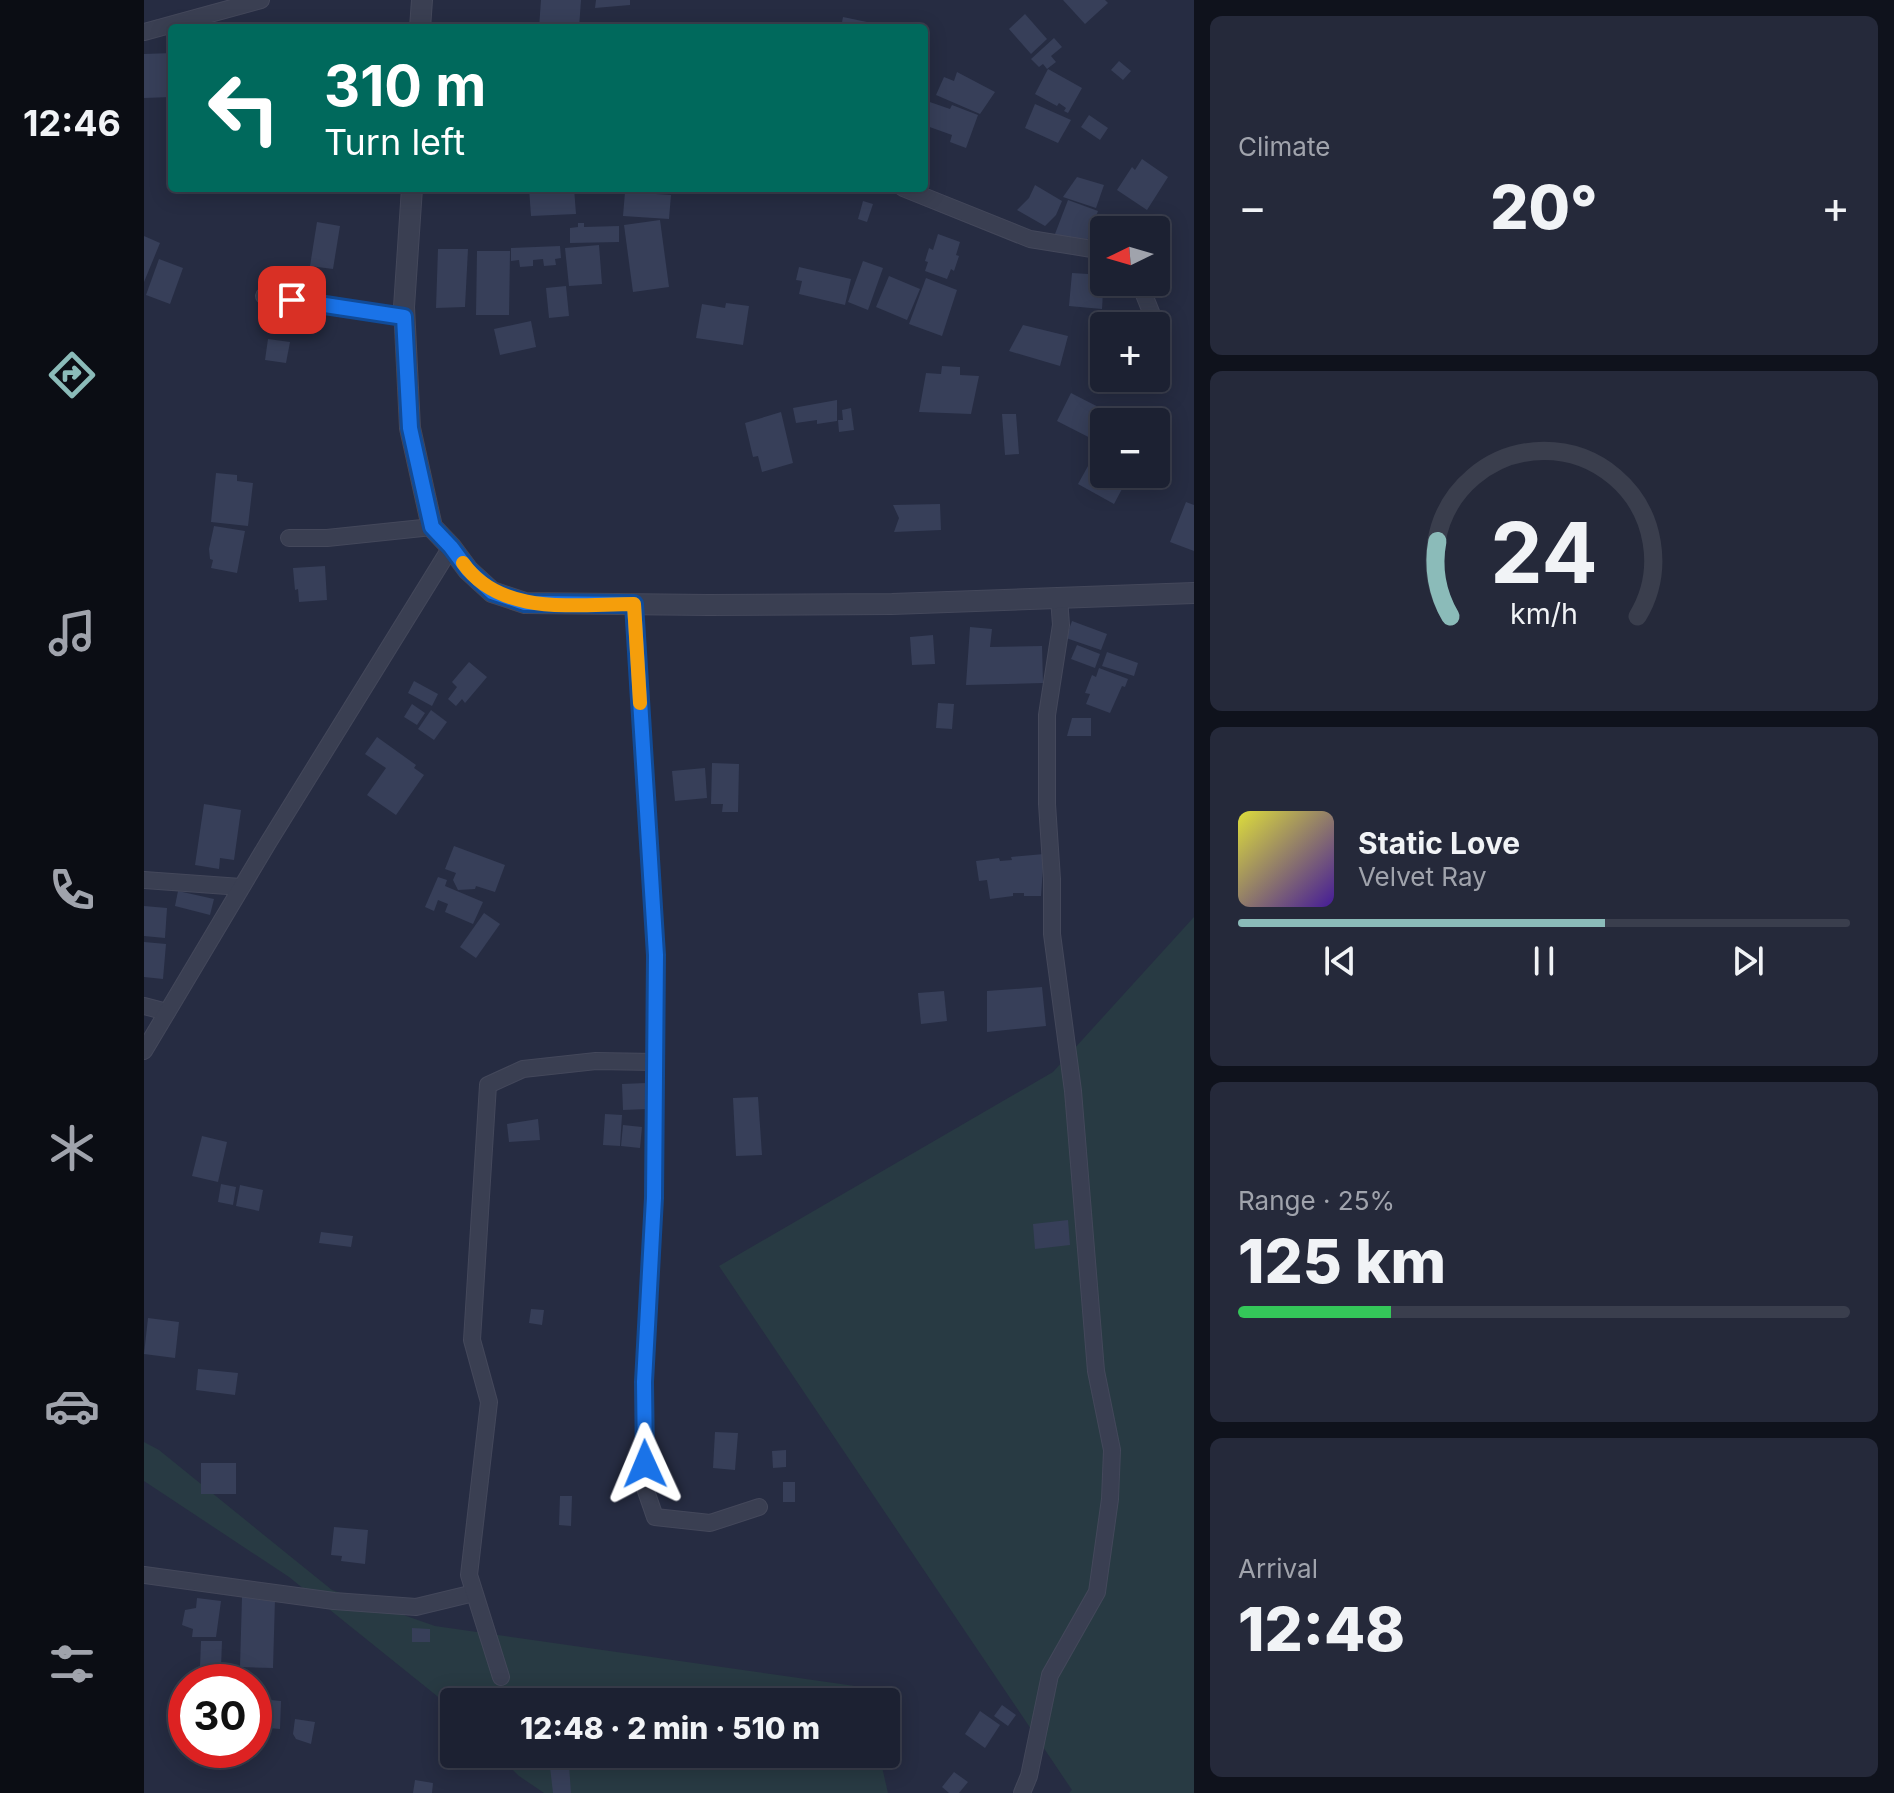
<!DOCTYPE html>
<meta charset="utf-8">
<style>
:root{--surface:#1c2132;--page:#25293a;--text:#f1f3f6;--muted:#a0a3ac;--line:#3a3e4d;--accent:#8bbbb9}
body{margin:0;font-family:Inter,sans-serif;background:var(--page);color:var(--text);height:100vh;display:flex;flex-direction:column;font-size:30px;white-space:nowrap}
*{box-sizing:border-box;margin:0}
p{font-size:26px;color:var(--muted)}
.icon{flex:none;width:44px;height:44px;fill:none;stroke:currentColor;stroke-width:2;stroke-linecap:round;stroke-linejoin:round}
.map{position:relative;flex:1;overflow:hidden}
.side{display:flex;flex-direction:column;gap:16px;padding:16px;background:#0f121c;width:700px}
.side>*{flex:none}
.hud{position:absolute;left:24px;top:24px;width:760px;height:168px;border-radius:8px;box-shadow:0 4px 20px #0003,0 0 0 2px var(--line);background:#00695c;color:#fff;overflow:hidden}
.needle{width:52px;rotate:265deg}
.fabs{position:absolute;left:946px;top:216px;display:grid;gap:16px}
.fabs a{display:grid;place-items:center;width:80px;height:80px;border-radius:8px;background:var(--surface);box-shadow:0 4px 20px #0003,0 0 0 2px var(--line);font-size:40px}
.speed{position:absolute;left:24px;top:1664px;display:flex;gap:16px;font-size:40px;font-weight:700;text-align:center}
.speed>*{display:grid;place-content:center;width:104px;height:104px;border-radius:50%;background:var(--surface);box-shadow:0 4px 20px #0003,0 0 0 2px var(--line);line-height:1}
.speed .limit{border:12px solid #d22;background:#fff;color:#111}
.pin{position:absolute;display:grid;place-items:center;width:68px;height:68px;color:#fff;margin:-34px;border-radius:16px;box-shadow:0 4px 12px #0006}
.me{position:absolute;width:88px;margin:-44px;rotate:359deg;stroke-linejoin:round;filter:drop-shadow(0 0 6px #0008)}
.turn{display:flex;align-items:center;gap:28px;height:168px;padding:0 24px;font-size:36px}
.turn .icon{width:104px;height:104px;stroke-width:2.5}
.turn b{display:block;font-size:56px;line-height:68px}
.big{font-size:60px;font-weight:800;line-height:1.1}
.side .tile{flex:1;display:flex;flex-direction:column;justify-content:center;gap:12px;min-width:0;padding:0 28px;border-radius:12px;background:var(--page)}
.side .dial{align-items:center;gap:0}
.dial svg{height:208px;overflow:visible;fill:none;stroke:var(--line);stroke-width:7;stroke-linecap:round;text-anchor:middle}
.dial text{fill:var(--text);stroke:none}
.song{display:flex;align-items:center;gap:24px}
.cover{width:96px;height:96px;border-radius:12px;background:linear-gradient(135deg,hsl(60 70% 55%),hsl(260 70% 35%))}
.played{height:8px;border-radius:4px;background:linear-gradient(90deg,var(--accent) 60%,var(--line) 60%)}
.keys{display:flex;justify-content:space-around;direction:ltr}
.heat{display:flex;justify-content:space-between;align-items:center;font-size:44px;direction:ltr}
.charge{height:12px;border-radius:6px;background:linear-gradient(90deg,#34c759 25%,var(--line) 0)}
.trip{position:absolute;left:296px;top:1688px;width:460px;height:80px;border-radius:8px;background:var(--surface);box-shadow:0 4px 20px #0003,0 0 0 2px var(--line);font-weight:800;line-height:80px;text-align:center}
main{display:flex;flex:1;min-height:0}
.menu{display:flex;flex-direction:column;width:144px;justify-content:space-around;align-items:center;background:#0b0d14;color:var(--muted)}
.menu .icon{width:56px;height:56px}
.menu .active{color:var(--accent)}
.menu b{font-size:36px;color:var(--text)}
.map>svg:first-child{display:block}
</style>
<main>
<nav class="menu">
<b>12:46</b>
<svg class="icon active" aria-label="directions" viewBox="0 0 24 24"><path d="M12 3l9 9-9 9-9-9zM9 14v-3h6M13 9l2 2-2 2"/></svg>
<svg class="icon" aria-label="music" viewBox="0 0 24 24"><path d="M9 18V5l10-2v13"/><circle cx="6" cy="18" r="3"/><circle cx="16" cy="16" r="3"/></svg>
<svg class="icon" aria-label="phone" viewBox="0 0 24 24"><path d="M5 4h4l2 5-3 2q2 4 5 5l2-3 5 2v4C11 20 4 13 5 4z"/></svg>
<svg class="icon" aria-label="climate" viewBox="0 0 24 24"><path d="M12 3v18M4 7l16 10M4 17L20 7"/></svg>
<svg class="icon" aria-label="car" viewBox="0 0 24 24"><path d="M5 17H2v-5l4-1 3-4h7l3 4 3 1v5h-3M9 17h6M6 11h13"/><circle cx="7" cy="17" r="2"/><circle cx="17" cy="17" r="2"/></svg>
<svg class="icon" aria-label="filters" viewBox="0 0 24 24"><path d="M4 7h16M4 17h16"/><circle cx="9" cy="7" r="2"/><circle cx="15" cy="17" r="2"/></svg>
</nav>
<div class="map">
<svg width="1050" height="1793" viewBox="0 0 1050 1793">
<rect width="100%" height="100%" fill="#262c42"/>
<g fill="#283a43">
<polygon points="1050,917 1050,1793 925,1793 928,1790 575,1266 909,1072"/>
<polygon points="0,1442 15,1450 188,1590 291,1626 718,1687 722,1702 310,1702 310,1712 293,1696 145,1577 0,1481"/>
<polygon points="353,1754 735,1754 744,1793 400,1793 375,1776"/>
</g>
<g fill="#373f59">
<polygon points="397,0 437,0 435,28 395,28"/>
<polygon points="452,0 486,0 486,5 451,8"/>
<polygon points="919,0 961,0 964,3 941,24"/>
<polygon points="881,14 903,39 887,54 865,29"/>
<polygon points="699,17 747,27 747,28 697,28"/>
<polygon points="910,38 918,47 907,56 912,62 903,69 899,64 895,67 887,59"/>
<polygon points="28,53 28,97 0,98 0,54"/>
<polygon points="975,61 987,71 979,80 967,70"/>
<polygon points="904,69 938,88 924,113 920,111 922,108 915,103 913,106 891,94"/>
<polygon points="813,72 851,92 836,114 792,95 800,77 810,81"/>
<polygon points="780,100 806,109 808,105 834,115 822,148 806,142 808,135 780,125"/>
<polygon points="891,104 927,120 914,143 881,128"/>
<polygon points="945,115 964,128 956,140 937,127"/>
<polygon points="998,159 1024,177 1003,210 973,190 988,167 991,170"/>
<polygon points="933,177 960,185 952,208 919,197"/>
<polygon points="891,185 918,201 912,215 901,226 873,210 885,198"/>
<polygon points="385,188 430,188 432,214 387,216"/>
<polygon points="481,192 527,195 525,219 479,216"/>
<polygon points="924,200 954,211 941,246 911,234"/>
<polygon points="719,201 729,204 723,222 714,219"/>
<polygon points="516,220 525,287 489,292 480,225"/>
<polygon points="173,222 196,226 189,269 166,266"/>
<polygon points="434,223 440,223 440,227 475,226 475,242 426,243 426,228 434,227"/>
<polygon points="794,234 816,242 812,255 815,256 810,271 807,269 803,279 781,271 784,262 781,261 785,248 789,250"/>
<polygon points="0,236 16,243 0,282"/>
<polygon points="455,245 458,284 425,286 421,248"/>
<polygon points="416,246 417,258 411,259 412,265 400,266 399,259 389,260 389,266 376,267 375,260 367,261 367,248"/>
<polygon points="294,249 324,249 321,307 292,308"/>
<polygon points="333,251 366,251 365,315 332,315"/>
<polygon points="15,259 39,268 26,304 2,295"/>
<polygon points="719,261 739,268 724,310 704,302"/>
<polygon points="655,267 707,279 701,305 655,294 658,281 652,280"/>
<polygon points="928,273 960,275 958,309 925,306"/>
<polygon points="745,276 776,289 763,320 732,307"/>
<polygon points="782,278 813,290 798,336 765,324"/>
<polygon points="422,286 425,316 405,318 402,288"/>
<polygon points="582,303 605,306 599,345 552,338 558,304 581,308"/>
<polygon points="387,321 392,347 356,355 350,329"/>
<polygon points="879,325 924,336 916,366 865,351"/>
<polygon points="124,339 146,342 142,363 121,360"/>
<polygon points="798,366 816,367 816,375 835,376 827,414 775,412 782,373 797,374"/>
<polygon points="927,393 974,417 972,422 960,422 960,445 913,421"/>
<polygon points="693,400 693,421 673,424 673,420 652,423 649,408"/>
<polygon points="707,408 710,430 695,432 694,420 699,420 698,410"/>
<polygon points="637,412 649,463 618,472 614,456 609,457 601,423"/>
<polygon points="858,414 872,414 875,454 861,455"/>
<polygon points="1012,435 1022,442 1017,450 1021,453 1014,464 1012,462"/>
<polygon points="954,448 960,452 960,474 986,474 970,504 934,484"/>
<polygon points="72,473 93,475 93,481 109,483 104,526 67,522"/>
<polygon points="1042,502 1050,505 1050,551 1026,542"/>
<polygon points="796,504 797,530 750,532 755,518 749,505"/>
<polygon points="70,526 101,531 93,573 67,568 69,560 66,559 65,549"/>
<polygon points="181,566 183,600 155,602 154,589 151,590 149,568"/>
<polygon points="928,621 963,634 957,650 922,638"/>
<polygon points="826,627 848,629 846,647 898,646 899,683 822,685"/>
<polygon points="789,635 791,664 768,665 766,637"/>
<polygon points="933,645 956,654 951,668 927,659"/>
<polygon points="963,652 994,663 990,676 958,666"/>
<polygon points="325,662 343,677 321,703 318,699 312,706 304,699 313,687 308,682"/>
<polygon points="955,668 984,679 981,687 978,686 966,713 942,704 946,694 941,693 948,675 952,677"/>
<polygon points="270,681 294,694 288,706 264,693"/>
<polygon points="794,703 810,704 808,729 792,728"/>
<polygon points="268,704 281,713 273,725 260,717"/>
<polygon points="287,710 303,722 290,740 274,729"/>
<polygon points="928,718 947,718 947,736 923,736"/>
<polygon points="233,737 272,765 270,768 280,775 252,815 223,795 242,768 221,754"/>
<polygon points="568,763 595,764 594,812 578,812 579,804 567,804"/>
<polygon points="561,768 563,798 531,801 528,771"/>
<polygon points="60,804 97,810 90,860 76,858 75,869 51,865"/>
<polygon points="310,846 361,865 351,892 332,886 331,889 314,890 309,880 312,873 301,869"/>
<polygon points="900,854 897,896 880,896 880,893 869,893 869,896 846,899 843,880 835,881 832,861 855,858 856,861 868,860 867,857"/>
<polygon points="294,877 303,880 301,886 339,902 329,924 301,912 304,904 294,900 290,911 281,907"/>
<polygon points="34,891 70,899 66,915 31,906"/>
<polygon points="0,906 23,908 21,938 0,936"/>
<polygon points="340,913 356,924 332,958 316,947"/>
<polygon points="0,942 22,944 19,979 0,977"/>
<polygon points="898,987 902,1026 843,1032 843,991"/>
<polygon points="800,991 803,1021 777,1024 774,993"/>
<polygon points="502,1083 503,1109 479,1110 478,1084"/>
<polygon points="614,1097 618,1155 592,1156 589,1098"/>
<polygon points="461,1114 478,1115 476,1146 459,1145"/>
<polygon points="394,1119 396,1140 365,1142 363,1124"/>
<polygon points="479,1125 498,1127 496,1148 477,1146"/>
<polygon points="58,1136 83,1142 74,1182 48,1176"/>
<polygon points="77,1184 92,1187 89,1205 74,1202"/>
<polygon points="96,1185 119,1190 115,1211 92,1206"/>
<polygon points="924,1220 926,1245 891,1249 889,1224"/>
<polygon points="177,1232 209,1236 207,1247 175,1243"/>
<polygon points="387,1309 400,1310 398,1325 385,1323"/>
<polygon points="4,1318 35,1322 31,1358 0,1354"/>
<polygon points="54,1369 94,1373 91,1395 52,1390"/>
<polygon points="571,1432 594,1433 591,1470 569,1468"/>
<polygon points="642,1450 642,1467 629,1468 628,1451"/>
<rect x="57" y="1463" width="35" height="31"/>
<rect x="639" y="1482" width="12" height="20"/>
<polygon points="416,1496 428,1496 427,1526 415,1525"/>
<polygon points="190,1527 224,1530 221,1564 197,1561 198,1556 187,1555"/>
<polygon points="98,1597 131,1599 129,1668 96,1667"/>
<polygon points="53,1598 77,1601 72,1637 48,1637 49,1629 38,1625 41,1610 52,1608"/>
<polygon points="268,1628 286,1629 286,1642 268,1642"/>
<polygon points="57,1641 78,1641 77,1668 56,1667"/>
<polygon points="126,1700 137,1701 136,1729 125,1728"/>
<polygon points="858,1705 872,1715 864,1726 850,1716"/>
<polygon points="836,1711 856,1725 841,1748 821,1734"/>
<polygon points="151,1719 171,1722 167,1744 152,1739 149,1734"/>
<polygon points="425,1765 427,1793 409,1793 406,1767"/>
<polygon points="810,1772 824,1782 815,1793 805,1793 798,1787"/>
<polygon points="271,1780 289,1783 288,1793 269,1793"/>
</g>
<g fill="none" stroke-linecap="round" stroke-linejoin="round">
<defs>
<g id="minor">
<polyline points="0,32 117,0"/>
<polyline points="759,188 886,239 960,251"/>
<polyline points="995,282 1011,322"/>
<polyline points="120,296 260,317"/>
<polyline points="145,538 183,538 288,527"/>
<polyline points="490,604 512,955 510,1198 500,1382 502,1491 511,1517 566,1523 615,1507"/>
<polyline points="0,880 97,887"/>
<polyline points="0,1006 23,1012"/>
<polyline points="0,1051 124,843 307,547"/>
<polyline points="0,1575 190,1601 272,1607 330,1593"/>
<polyline points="357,1677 325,1575 345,1402 328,1340 344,1085 379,1069 452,1061 511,1062"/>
<polyline points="878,1793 885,1776 906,1675 953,1592 966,1499 968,1450 952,1371 929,1091 908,934 908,879 903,804 903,715 917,625 915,598"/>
</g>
<g id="tertiary">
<polyline points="276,28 278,0"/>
<polyline points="268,188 260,307 266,428 288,527 307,547 324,570 348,592 381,603 564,605 748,604 1050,593"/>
</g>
</defs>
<use href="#minor" stroke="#44485b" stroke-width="18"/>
<use href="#tertiary" stroke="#44485b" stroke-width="22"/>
<use href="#minor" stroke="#3a3f52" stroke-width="16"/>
<use href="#tertiary" stroke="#3a3f52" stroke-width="20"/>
</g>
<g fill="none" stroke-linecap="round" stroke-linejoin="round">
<defs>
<polyline id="route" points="148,300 260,317 266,428 288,527 307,547 324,570 348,592 381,603 490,604 512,955 510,1198 500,1382 501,1464"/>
</defs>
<use href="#route" stroke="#114b97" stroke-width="20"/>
<use href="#route" stroke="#1a73e8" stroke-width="14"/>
<path stroke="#f59e0b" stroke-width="14" d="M319,563C357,617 432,604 490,604L496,703"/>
</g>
</svg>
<div class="fabs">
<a><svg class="needle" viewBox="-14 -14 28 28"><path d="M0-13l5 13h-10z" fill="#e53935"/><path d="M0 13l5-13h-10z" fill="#a0a3ac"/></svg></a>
<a>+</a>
<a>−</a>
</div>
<div class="speed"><div class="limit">30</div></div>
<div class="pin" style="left:148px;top:300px;background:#d93025"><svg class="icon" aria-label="arrive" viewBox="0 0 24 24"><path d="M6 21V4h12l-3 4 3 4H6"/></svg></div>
<svg class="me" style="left:501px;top:1464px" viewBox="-20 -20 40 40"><path d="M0-17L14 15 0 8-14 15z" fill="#1a73e8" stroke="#fff" stroke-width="4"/></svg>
<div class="trip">12:48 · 2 min · 510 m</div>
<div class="hud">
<div class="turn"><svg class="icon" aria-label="left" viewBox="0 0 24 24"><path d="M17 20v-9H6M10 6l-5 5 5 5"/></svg><div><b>310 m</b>Turn left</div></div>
</div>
</div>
<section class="side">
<div class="tile"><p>Climate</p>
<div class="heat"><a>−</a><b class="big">20°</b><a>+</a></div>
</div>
<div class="tile dial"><svg viewBox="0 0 100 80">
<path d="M14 69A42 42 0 1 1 86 69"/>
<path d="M14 69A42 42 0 0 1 9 40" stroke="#8bbbb9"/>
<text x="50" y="56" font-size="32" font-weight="700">24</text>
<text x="50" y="72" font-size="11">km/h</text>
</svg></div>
<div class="tile">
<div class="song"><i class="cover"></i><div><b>Static Love</b><p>Velvet Ray</p></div></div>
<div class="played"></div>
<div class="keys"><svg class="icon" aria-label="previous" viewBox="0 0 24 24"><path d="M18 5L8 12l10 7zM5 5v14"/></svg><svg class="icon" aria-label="pause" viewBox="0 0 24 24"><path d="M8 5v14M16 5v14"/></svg><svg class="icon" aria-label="next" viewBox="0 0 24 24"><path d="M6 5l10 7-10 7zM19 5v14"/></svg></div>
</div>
<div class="tile"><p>Range · 25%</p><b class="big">125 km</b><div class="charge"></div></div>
<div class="tile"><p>Arrival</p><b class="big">12:48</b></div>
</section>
</main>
